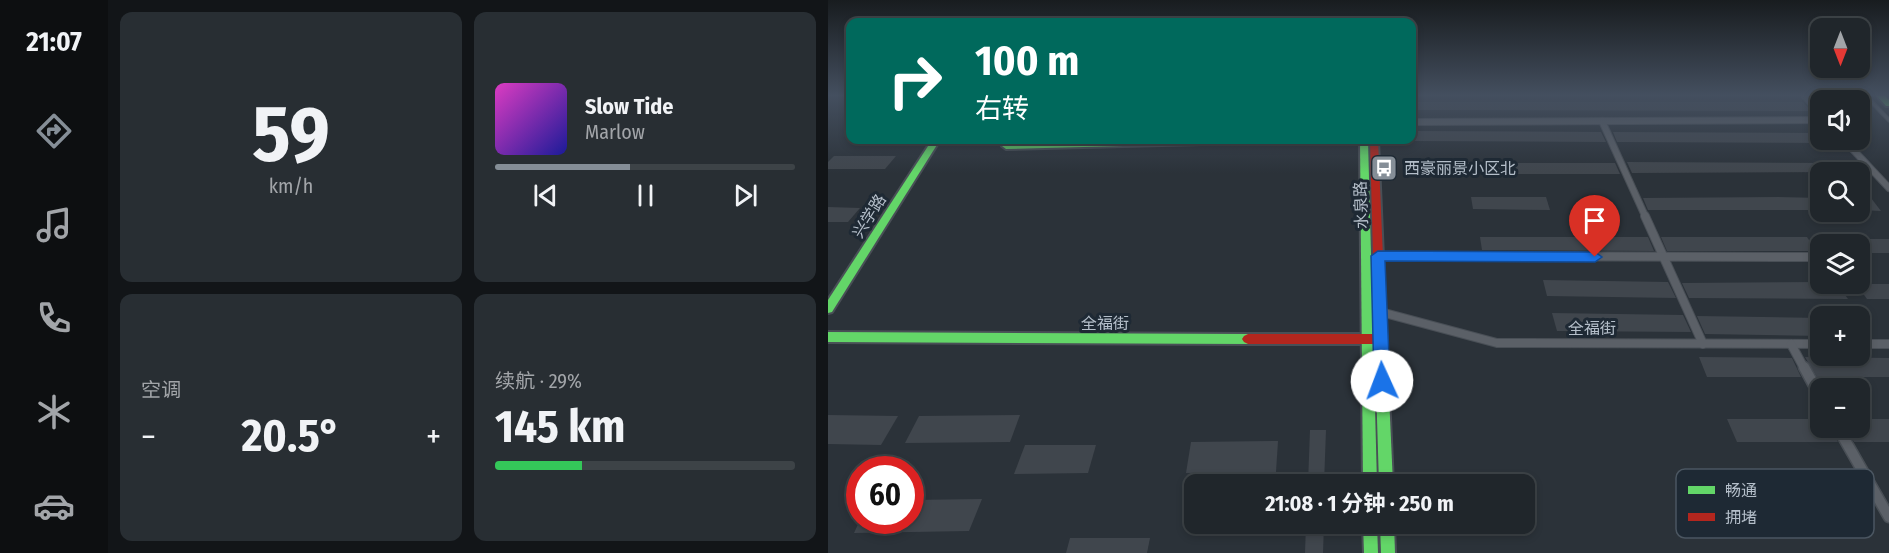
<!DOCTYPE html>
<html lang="zh">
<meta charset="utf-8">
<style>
:root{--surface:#20262b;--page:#282e33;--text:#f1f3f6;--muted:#a2a5a9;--line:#3d4347;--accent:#858e97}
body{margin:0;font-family:"Fira Sans Condensed","Noto Sans SC",sans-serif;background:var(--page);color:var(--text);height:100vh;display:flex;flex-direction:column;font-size:22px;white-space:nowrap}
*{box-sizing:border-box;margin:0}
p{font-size:20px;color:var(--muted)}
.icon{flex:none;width:33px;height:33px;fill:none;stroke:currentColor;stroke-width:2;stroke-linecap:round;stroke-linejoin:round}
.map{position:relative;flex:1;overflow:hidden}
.details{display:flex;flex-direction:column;gap:12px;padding:12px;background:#121518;width:720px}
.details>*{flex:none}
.banner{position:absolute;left:18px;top:18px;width:570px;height:126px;border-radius:12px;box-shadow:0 3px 9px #0003,0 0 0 2px var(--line);background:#00695c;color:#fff;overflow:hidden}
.needle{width:39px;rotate:180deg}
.tools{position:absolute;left:982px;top:18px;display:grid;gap:12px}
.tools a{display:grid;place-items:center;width:60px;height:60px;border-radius:12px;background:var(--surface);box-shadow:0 3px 9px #0003,0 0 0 2px var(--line);font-size:30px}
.speed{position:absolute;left:18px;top:456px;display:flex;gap:12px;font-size:30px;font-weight:700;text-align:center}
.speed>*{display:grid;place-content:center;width:78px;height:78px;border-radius:50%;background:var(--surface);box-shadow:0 3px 9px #0003,0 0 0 2px var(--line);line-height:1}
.speed .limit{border:9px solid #d22;background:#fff;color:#111}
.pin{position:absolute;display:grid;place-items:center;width:51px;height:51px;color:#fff;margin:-62px -26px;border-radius:50% 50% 50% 0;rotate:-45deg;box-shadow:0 0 6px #0007}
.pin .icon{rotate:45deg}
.me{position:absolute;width:66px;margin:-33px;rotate:358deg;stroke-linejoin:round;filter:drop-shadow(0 0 4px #0008)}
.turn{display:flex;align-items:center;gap:21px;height:126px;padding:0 30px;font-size:27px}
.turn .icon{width:78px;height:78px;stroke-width:2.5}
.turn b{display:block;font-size:42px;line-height:51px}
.big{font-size:45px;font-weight:700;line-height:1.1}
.details .widget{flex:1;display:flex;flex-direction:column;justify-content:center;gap:9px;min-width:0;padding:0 21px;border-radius:12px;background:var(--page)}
.details .dial{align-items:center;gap:0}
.dial b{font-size:78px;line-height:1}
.song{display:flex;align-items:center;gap:18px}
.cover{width:72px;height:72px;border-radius:9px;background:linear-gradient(135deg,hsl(310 70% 55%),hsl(240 70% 35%))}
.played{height:6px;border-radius:3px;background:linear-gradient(90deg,var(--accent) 45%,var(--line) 45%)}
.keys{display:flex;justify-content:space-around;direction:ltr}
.heat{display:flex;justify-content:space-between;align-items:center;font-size:33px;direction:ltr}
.charge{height:9px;border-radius:4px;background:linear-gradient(90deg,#34c759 29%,var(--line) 0)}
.details .tiles{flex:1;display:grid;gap:12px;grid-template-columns:repeat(2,1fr)}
.trip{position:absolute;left:356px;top:474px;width:351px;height:60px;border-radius:12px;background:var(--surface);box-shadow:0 3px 9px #0003,0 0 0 2px var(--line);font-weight:700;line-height:60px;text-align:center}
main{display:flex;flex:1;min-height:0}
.menu{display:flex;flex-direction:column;width:108px;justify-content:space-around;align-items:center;background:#0d0f11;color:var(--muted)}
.menu .icon{width:42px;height:42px}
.menu .selected{color:var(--accent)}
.menu b{font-size:27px;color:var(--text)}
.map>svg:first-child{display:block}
</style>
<main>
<nav class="menu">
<b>21:07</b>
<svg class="icon selected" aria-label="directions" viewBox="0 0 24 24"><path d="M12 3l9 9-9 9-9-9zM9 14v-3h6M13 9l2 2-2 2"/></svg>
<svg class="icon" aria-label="music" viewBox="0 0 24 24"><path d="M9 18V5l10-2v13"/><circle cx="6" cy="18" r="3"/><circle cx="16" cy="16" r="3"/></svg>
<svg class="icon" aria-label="phone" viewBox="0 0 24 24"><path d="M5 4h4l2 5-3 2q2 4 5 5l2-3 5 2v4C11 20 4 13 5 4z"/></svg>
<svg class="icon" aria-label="climate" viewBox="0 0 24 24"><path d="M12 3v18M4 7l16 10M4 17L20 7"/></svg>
<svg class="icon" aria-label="car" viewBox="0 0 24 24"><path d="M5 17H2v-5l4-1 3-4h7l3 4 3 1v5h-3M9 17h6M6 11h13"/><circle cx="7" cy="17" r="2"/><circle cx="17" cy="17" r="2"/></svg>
</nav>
<section class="details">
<div class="tiles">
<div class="widget dial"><b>59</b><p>km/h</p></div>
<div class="widget">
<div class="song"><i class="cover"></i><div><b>Slow Tide</b><p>Marlow</p></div></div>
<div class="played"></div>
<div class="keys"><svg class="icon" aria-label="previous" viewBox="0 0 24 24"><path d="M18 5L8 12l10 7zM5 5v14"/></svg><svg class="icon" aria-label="pause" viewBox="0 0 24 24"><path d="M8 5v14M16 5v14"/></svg><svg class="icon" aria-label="next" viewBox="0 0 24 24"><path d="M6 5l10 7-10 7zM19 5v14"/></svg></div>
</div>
<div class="widget"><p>空调</p>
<div class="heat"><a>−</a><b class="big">20.5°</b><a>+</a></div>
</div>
<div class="widget"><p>续航 · 29%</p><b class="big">145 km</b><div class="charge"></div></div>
</div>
</section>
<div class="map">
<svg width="1061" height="553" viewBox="0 0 1061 553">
<rect width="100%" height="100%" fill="#2b3239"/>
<g fill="#40464d">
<polygon points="584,102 975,102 983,111 584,110"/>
<polygon points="584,131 773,132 778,142 584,141"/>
<polygon points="785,132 989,133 998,143 789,142"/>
<polygon points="6,156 68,156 57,169 0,169 0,162"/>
<polygon points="799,162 1014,163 1021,172 804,173"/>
<polygon points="582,163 787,163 792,174 583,174"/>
<polygon points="643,197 718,197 722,210 645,209"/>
<polygon points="950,197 993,198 993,210 820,210 815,198"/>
<polygon points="1032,198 1043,198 1053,211 1032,210"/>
<polygon points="0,207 32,208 20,222 0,222"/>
<polygon points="652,237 820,237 826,251 654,250"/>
<polygon points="833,237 979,237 988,251 839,251"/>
<rect x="1032" y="239" width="29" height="14"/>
<polygon points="715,280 840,282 848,298 719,296"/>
<polygon points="993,282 1009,284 1020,299 861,298 854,283"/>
<polygon points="1028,284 1061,284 1061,299 1039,299"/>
<polygon points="724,313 855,315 863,332 729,331"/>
<polygon points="869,316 993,318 993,336 877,334"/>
<polygon points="871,357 964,358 973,377 879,377"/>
<polygon points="977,357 1061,358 1061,377 989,377"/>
<polygon points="0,415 70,416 53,445 0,444"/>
<polygon points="192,415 182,442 77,443 91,416"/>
<polygon points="899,419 993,419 993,428 1003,428 1010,442 909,442"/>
<polygon points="1032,419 1061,419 1061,442 1026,442 1018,428 1032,428"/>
<polygon points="482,430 498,430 496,484 480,484"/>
<polygon points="450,441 448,472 358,473 363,442"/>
<polygon points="197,445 268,445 260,473 186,474"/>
<polygon points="154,499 141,531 26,533 32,520 82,520 82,500"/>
<polygon points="478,524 496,524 495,553 477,553"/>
<polygon points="242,538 322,538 319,553 238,553"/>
</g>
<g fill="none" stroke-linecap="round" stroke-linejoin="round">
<defs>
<polyline id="lane" points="1038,96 1061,120"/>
<g id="street-far2">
<polyline points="977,96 993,115"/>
<polyline points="774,121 818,218"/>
<polyline points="584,122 993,120"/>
<polyline points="1016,140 1061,188"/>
</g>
<g id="street-far1">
<polyline points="817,216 875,344"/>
<polyline points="550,256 991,257"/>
<polyline points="549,311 669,343 993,344"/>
<polyline points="963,344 976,368"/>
<polyline points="1032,344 1061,344"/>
</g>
<g id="street">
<polyline points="976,367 993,398"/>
<polyline points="1010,428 1061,517"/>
</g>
<g id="fast">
<polygon points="1049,96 1057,96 1061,100 1061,106 1058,106"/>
<polygon points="104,140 112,140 4,312 0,313 0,300"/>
<polygon points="329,140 416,140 412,143 178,149 174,146 178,143"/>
<polygon points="532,140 540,140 549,484 535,484"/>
<polygon points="0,332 420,334 424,336 426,339 424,342 420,344 0,342"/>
<polygon points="553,347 557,349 559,352 565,484 551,484 547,352 549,349"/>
<polygon points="535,524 549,524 550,553 536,553"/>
<polygon points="552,524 566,524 567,553 553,553"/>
</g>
<polygon id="jam" points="542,140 550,140 559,352 557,355 553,357 549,355 547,344 420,344 416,342 414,339 416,336 420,334 547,334"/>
</defs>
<use href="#lane" stroke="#494f56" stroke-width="5"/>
<use href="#street-far2" stroke="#494f56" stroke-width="8"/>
<use href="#street-far1" stroke="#494f56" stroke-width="10"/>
<use href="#street" stroke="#494f56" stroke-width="13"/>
<use href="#fast" stroke="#494f56" stroke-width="4"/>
<use href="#jam" stroke="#494f56" stroke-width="4"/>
<use href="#lane" stroke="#5b6067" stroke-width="3"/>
<use href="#street-far2" stroke="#5b6067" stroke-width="6"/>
<use href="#street-far1" stroke="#5b6067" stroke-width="8"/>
<use href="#street" stroke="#5b6067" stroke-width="10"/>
<use href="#fast" fill="#63d668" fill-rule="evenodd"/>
<use href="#jam" fill="#b3261e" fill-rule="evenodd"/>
</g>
<linearGradient id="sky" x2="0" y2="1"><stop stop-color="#181c1f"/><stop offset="0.55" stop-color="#444f5f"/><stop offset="1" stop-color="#444f5f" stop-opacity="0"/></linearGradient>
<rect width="1061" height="173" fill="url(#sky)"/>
<polygon fill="#1a73e8" stroke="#114b97" stroke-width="1.5" points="550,251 767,252 774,257 767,262 557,261 562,381 560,386 554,388 549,386 546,381 543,256"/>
<defs>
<symbol id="bus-square" viewBox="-11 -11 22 22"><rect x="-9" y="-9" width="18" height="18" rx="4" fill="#858e97" stroke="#1e2934"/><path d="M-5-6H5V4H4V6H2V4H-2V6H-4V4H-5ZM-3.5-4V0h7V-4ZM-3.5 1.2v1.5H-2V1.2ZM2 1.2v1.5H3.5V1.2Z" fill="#fff"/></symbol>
</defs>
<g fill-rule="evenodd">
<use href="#bus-square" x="541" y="153" width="30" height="30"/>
</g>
<g text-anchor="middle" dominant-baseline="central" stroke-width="6" stroke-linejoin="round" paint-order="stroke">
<g font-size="16" fill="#b5bfca" stroke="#1e2934" text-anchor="start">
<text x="576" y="168">西豪丽景小区北</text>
</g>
<g font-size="16" fill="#b5bfca" stroke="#1e2934">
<text transform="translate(533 205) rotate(-92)">水泉路</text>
<text transform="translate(41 216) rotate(-58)">兴学路</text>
<text x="277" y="323">全福街</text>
<text x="764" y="328">全福街</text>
</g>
</g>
<rect x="848" y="469" width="198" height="69" rx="9" fill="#1e2934" stroke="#4b5661" stroke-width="1.5"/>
<rect x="860" y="486" width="27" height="8" fill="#63d668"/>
<rect x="860" y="513" width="27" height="8" fill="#b3261e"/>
<g font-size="16" fill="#b5bfca">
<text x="897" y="496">畅通</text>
<text x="897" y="523">拥堵</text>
</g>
</svg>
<div class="tools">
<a><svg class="needle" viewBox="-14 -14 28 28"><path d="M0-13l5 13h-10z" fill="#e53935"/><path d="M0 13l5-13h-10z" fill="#a2a5a9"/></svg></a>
<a><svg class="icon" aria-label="sound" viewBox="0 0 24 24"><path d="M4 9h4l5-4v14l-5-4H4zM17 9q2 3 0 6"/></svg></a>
<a><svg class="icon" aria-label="search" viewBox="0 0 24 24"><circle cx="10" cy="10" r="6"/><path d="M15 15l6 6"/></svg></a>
<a><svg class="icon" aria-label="layers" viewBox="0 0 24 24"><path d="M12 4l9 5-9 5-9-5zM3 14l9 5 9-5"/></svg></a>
<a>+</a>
<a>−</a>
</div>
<div class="speed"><div class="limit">60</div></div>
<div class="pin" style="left:767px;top:257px;background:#d93025"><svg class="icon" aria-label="arrive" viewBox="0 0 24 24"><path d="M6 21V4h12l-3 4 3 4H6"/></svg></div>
<svg class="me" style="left:554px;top:381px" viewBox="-20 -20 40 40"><circle r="19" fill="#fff"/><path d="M0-13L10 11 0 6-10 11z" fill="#1a73e8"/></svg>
<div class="trip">21:08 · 1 分钟 · 250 m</div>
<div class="banner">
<div class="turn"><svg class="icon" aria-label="right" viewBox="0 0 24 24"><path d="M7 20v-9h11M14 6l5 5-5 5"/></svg><div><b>100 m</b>右转</div></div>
</div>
</div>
</main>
